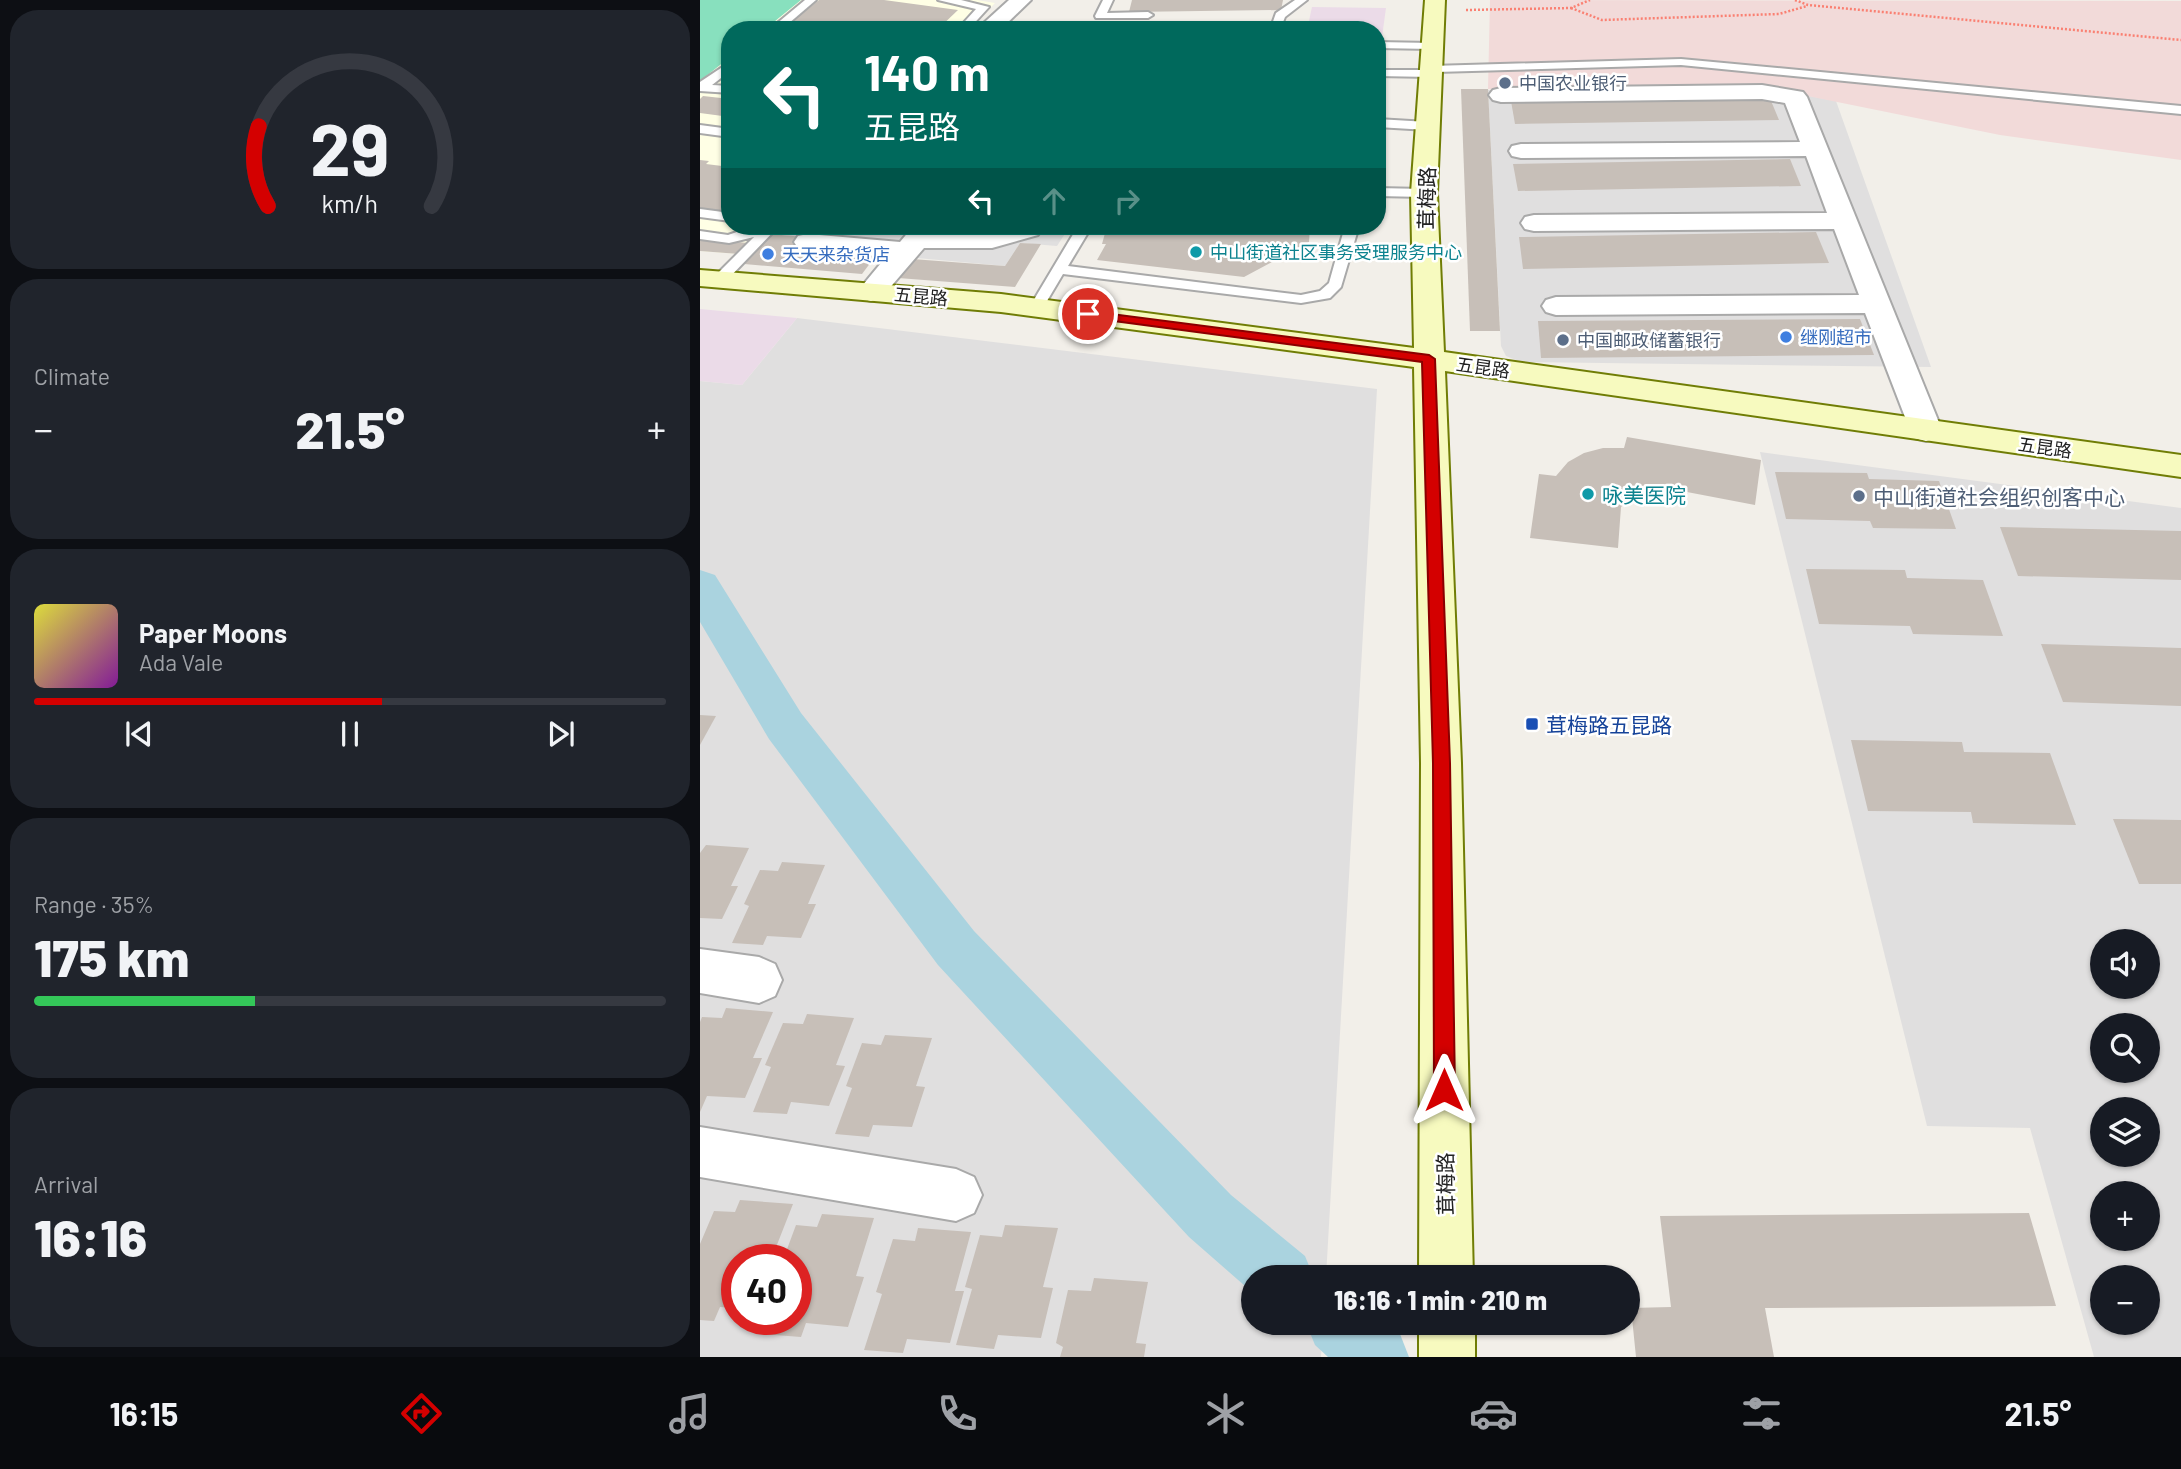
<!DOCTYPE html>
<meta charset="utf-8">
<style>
:root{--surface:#171b24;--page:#20242c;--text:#f1f3f6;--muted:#9ea1a6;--line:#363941;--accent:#d40000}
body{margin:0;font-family:Barlow,"Noto Sans SC",sans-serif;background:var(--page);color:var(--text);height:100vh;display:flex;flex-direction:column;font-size:26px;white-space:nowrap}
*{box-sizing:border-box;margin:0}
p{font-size:23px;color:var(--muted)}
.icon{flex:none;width:38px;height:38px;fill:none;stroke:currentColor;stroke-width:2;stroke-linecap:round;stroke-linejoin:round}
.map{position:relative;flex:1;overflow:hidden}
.details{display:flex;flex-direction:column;gap:10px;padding:10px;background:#0d0f14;width:700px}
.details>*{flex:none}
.top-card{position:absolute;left:21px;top:21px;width:665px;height:214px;border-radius:28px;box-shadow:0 2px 5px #0004;background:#00695c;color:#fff;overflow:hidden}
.tools{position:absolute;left:1390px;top:929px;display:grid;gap:14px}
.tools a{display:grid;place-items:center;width:70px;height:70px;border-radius:50%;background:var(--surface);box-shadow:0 2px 5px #0004;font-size:35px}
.speed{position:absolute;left:21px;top:1244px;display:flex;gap:14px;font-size:35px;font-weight:700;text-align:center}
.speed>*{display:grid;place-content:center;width:91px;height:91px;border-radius:50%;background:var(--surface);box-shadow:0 2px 5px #0004;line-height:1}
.speed .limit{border:10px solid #d22;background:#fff;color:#111}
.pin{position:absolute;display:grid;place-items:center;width:60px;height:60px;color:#fff;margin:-30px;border:4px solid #fff;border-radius:50%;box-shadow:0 2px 7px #0007}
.me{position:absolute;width:77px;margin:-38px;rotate:0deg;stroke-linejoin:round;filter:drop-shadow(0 0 5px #0008)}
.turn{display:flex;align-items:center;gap:24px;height:147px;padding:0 28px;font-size:32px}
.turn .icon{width:91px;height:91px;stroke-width:2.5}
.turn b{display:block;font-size:49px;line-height:60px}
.lanes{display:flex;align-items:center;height:66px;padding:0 28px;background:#0003;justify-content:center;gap:35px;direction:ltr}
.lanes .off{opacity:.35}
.big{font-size:52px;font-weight:800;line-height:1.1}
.details .card{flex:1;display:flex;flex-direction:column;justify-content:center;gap:10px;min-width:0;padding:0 24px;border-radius:28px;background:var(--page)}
.details .dial{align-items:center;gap:0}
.dial svg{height:182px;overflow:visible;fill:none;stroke:var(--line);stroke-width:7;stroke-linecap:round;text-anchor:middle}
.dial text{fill:var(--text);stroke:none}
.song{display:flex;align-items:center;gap:21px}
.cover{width:84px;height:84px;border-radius:10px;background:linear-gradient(135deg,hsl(60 70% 55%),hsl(290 70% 35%))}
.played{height:7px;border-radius:4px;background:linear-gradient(90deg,var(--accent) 55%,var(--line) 55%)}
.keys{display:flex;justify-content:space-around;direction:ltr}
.heat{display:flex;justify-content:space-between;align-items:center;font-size:38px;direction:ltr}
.charge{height:10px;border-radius:5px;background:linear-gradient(90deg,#34c759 35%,var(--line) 0)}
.trip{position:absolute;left:541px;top:1265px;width:399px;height:70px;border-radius:35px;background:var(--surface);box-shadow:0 2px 5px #0004;font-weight:800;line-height:70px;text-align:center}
.tabs{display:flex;height:112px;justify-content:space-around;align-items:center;background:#090b0e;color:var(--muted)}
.tabs .icon{width:49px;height:49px}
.tabs .on{color:var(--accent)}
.tabs b{font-size:32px;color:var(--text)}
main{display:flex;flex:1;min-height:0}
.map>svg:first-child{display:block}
</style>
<main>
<section class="details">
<div class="card dial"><svg viewBox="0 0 100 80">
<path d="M14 69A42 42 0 1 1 86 69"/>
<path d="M14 69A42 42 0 0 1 10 34" stroke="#d40000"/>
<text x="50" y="56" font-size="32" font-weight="700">29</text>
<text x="50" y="72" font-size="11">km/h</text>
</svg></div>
<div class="card"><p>Climate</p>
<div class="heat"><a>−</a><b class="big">21.5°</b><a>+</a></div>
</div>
<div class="card">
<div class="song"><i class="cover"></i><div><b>Paper Moons</b><p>Ada Vale</p></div></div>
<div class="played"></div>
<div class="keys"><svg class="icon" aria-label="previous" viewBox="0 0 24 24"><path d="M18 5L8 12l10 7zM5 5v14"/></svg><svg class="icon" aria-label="pause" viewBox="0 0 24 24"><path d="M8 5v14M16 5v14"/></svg><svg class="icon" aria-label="next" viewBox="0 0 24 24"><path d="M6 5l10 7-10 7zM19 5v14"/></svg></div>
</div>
<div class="card"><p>Range · 35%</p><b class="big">175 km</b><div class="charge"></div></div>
<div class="card"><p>Arrival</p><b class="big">16:16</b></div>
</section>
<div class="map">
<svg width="1481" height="1357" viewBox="0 0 1481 1357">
<rect width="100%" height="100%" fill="#f2efe9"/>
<g fill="#e0dfdf" fill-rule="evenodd">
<polygon points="1063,87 1136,101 1231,367 821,362 806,356 801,346 788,90"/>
<polygon points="94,226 370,226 357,246 320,243 305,266 96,247 104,238 84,235"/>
<path d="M97,318L677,389L626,1277L553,1278V1323H623L621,1357H0V381L42,385ZM37,1260H96V1320H37Z"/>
<path d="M1060,452L1481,508V1357H1394L1330,1128L1227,1126ZM1402,942H1447V987H1402ZM1402,1026H1447V1071H1402ZM1402,1110H1447V1155H1402ZM1402,1194H1447V1239H1402ZM1402,1278H1447V1323H1402Z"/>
</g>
<polygon fill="#f2dad9" points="790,0 1481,1 1481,160 1300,135 1063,87 788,89"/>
<g fill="#ebdbe8">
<polygon points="612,7 686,8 678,66 677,30 607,30"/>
<polygon points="0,309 97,318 42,385 0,381"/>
</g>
<polygon fill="#ffffe5" points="0,0 277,0 295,3 269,30 30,30 30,226 94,226 84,235 70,234 51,255 0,251"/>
<polygon fill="#88e0be" points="0,0 101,0 64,30 30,30 30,57 0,81"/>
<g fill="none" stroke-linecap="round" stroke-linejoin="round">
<g fill="#aad3df" fill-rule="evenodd">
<polygon points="0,570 15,575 101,713 274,931 531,1195 605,1256 614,1278 553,1278 553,1293 489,1237 238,965 69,739 0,622"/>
<polygon points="606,1323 686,1323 700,1334 709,1357 628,1357 615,1345"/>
</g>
</g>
<g fill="#c7bfb8">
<polygon points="119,0 184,0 258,10 237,30 81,30"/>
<polygon points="432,0 583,0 581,10 429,12"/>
<polygon points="761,89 788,89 800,331 770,331"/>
<polygon points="3,96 30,99 30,117 0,113 0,99"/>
<polygon points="1069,96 1079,120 815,124 811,101"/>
<polygon points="1090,159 1101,186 818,191 813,164"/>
<polygon points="0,160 9,161 6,164 30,167 30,215 0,211"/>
<polygon points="268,226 287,226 284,232 264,231"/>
<polygon points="407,226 610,226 609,242 544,277 397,260 406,244 402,244"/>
<polygon points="1116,232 1129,263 823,269 819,237"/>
<polygon points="70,234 105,237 96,247 177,254 162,274 44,264"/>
<polygon points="0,238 48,243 39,254 0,251"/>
<polygon points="320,243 341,244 315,287 198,278 212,259 305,266"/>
<polygon points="1160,319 1174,355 841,358 838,321"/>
<polygon points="927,437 1061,460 1055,505 966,488 946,491 931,497 921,507 918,548 830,538 839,474 856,476 868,462 884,453 903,448 924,448"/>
<polygon points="1075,472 1167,473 1169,479 1239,481 1256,529 1173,528 1170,521 1086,519"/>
<polygon points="1300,527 1481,531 1481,580 1318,576"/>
<polygon points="1106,569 1205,570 1207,578 1283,580 1303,636 1213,634 1210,626 1119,624"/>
<polygon points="1341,644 1481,648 1481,706 1363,702"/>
<polygon points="0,715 16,716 0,745"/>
<polygon points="1151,740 1262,742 1264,752 1350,753 1376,825 1273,823 1271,812 1168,811"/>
<polygon points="1413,819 1481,820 1481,884 1439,884"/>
<polygon points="6,845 49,848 31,886 38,886 22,919 0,918 0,853"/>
<polygon points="82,862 125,865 108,904 116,904 101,938 67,936 63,945 32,943 49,906 44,904 60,870 78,871"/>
<polygon points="26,1008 73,1012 53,1058 62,1058 45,1098 7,1096 0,1112 0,1022 2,1017 22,1018"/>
<polygon points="107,1014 154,1018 136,1065 145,1066 129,1106 91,1102 87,1114 53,1112 71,1067 65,1065 83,1023 103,1024"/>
<polygon points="185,1035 232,1038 216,1086 225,1087 212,1127 173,1125 169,1137 135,1134 152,1088 146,1086 162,1043 181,1045"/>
<polygon points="40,1200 93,1204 71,1260 37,1260 37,1308 20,1307 14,1321 0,1320 0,1244 14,1211 35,1212"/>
<polygon points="1329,1213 1356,1306 1065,1308 1074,1357 936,1357 931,1308 971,1307 960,1216"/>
<polygon points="122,1214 174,1218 156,1276 164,1277 148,1327 106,1323 101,1337 62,1334 68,1320 96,1320 96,1260 83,1260 96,1225 117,1227"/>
<polygon points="305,1225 358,1228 343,1287 353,1288 341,1338 298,1335 294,1349 256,1345 272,1289 265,1287 280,1235 302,1237"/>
<polygon points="218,1228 271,1232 255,1291 264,1291 250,1343 207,1339 203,1353 164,1350 182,1294 176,1292 193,1239 215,1241"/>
<polygon points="394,1278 448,1282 436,1343 446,1344 444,1357 360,1357 363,1347 356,1343 368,1290 391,1291"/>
</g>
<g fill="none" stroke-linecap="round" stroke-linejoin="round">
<defs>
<g id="lane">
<polygon points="105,0 116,0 81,30 69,30"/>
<polygon points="238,0 261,0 289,7 268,30 257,30 276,9"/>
<polygon points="403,0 413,0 407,13 448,12 453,15 448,18 396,18 395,16"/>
<polygon points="595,0 607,0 585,17 580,30 570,30 576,13"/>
<polygon points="677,42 732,43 738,46 732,49 677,48"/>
<polygon points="981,59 1481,106 1481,114 981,65 736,72 735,76 731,77 677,76 677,70 726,70 727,67 731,66"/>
<polygon points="30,62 30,71 12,85 30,86 30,93 0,91 0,82"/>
<polygon points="677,119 728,122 734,126 728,130 677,127"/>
<polygon points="0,125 30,129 30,137 0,133"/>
<polygon points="677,188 724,189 730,193 724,197 677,196"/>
<polygon points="0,209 30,213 30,221 0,217"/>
<polygon points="65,226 79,226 24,283 14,283 14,277 54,237 29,243 0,239 0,231 28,235 49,228 61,230"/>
<polygon points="378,226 392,226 368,266 601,295 620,291 629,283 645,226 659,226 641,287 630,298 601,303 363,274 341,311 331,311 329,308"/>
</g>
<g id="street">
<polygon points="309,0 331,0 300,30 276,30"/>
<polygon points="1062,85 1103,92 1107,97 1242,430 1237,438 1226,441 1215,438 1210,430 1165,313 856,315 846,312 842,306 846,300 856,297 1159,295 1134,229 834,231 825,229 821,223 825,217 834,215 1127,213 1106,156 821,158 812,156 809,151 812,146 821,144 1100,142 1085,103 1062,99 801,102 793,100 789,95 793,90 801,88"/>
<polygon points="311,226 340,226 342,229 338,235 292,248 224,248 181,298 171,301 161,298 157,292 186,257 108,250 98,248 94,242 98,236 108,234 200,242 210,230 220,228 231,232 290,232"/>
<polygon points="0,949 59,957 75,964 82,980 75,996 59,1003 0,993"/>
<polygon points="0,1127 256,1169 274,1177 282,1195 274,1213 256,1221 0,1177"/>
</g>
<g id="secondary">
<polygon points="725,0 745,0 737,193 744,352 1481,455 1481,477 745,371 761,763 773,1278 719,1278 721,763 714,367 301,312 0,286 0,270 301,294 714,348 711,193"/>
<rect x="719" y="1323" width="56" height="34"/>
</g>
</defs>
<use href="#lane" stroke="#a9a9a9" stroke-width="4"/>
<use href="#street" stroke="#a9a9a9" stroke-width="4"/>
<use href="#secondary" stroke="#707d05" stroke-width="4"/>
<g stroke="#fa8072" stroke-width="2.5" stroke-dasharray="2 2" stroke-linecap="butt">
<polyline points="1095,0 1108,5 1481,40"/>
<polyline points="871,8 902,20 1079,14 1107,6"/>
<polyline points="766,10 871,8 890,0"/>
</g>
<use href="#lane" fill="#fff" fill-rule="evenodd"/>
<use href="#street" fill="#fff" fill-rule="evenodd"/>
<use href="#secondary" fill="#f7fabf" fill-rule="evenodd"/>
</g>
<polygon fill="#d40000" stroke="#8a0000" stroke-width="2" points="388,311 729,355 735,359 750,763 755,1090 752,1097 744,1100 737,1097 734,1090 733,763 722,362 384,317 382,314"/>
<g fill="#5c6f8a" stroke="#fff" stroke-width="2.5">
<circle cx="805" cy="83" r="7"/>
<circle cx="863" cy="340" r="7"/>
<circle cx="1159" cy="496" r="7"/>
</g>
<g fill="#0f9aa8" stroke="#fff" stroke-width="2.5">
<circle cx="496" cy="252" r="7"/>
<circle cx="888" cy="494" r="7"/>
</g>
<g fill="#3f7fe0" stroke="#fff" stroke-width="2.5">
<circle cx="68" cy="254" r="7"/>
<circle cx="1086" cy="337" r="7"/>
</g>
<rect fill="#1a4fb4" stroke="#fff" stroke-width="2.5" x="825" y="717" width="14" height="14" rx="3.5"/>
<g text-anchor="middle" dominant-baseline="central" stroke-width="5" stroke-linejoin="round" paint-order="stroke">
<g font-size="18" fill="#4e5e75" stroke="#fff" text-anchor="start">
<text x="819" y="83">中国农业银行</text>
<text x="877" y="340">中国邮政储蓄银行</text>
</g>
<g font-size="18" fill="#0d838f" stroke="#fff" text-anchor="start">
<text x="510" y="252">中山街道社区事务受理服务中心</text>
</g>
<g font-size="18" fill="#366cbe" stroke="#fff" text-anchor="start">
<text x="82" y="254">天天来杂货店</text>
<text x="1100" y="337">继刚超市</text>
</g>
<g font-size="18" fill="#222" stroke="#fff">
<text transform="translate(221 296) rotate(5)">五昆路</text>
<text transform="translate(783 367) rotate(8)">五昆路</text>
<text transform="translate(1345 447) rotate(8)">五昆路</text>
</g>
<g font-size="21" fill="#222" stroke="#fff">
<text transform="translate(726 198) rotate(-89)">茸梅路</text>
<text transform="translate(745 1184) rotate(-91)">茸梅路</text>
</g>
<g font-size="21" fill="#0d838f" stroke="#fff" text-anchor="start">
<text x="902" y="494">咏美医院</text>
</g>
<g font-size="21" fill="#4e5e75" stroke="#fff" text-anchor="start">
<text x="1173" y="496">中山街道社会组织创客中心</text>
</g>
<g font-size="21" fill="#164399" stroke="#fff" text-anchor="start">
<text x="846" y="724">茸梅路五昆路</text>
</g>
</g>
</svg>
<div class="tools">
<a><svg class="icon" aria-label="sound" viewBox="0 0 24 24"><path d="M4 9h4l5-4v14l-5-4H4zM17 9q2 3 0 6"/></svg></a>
<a><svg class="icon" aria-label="search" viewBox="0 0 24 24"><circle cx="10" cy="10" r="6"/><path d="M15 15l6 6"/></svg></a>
<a><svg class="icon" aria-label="layers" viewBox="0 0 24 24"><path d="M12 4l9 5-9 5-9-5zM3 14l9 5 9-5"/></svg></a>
<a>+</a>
<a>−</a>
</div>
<div class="speed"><div class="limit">40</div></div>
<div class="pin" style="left:388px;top:314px;background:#d93025"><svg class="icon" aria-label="arrive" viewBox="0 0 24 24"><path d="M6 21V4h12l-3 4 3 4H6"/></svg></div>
<svg class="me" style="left:744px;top:1090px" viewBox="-20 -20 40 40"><path d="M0-17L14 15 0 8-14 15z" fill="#d40000" stroke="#fff" stroke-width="4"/></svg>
<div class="trip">16:16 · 1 min · 210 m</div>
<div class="top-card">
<div class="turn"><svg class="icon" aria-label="left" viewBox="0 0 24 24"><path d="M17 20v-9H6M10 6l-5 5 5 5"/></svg><div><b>140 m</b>五昆路</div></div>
<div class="lanes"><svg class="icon" aria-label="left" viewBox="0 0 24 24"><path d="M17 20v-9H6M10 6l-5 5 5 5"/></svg><svg class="icon off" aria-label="ahead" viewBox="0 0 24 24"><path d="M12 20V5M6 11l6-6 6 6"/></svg><svg class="icon off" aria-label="right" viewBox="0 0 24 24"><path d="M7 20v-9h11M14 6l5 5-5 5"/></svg></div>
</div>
</div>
</main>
<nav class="tabs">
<b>16:15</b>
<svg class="icon on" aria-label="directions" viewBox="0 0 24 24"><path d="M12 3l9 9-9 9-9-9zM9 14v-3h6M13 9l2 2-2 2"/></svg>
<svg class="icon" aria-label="music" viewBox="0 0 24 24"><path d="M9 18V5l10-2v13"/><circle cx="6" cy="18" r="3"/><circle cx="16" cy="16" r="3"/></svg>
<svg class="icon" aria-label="phone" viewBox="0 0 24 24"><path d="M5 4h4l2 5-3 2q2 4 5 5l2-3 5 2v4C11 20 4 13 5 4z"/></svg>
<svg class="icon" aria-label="climate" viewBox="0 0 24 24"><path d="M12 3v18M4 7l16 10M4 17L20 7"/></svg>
<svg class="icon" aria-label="car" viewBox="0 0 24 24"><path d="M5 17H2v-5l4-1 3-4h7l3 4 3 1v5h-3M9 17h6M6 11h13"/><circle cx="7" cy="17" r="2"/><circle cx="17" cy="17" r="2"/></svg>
<svg class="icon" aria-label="filters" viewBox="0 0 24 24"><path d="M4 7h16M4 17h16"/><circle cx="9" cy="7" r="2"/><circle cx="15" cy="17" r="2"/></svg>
<b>21.5°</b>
</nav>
